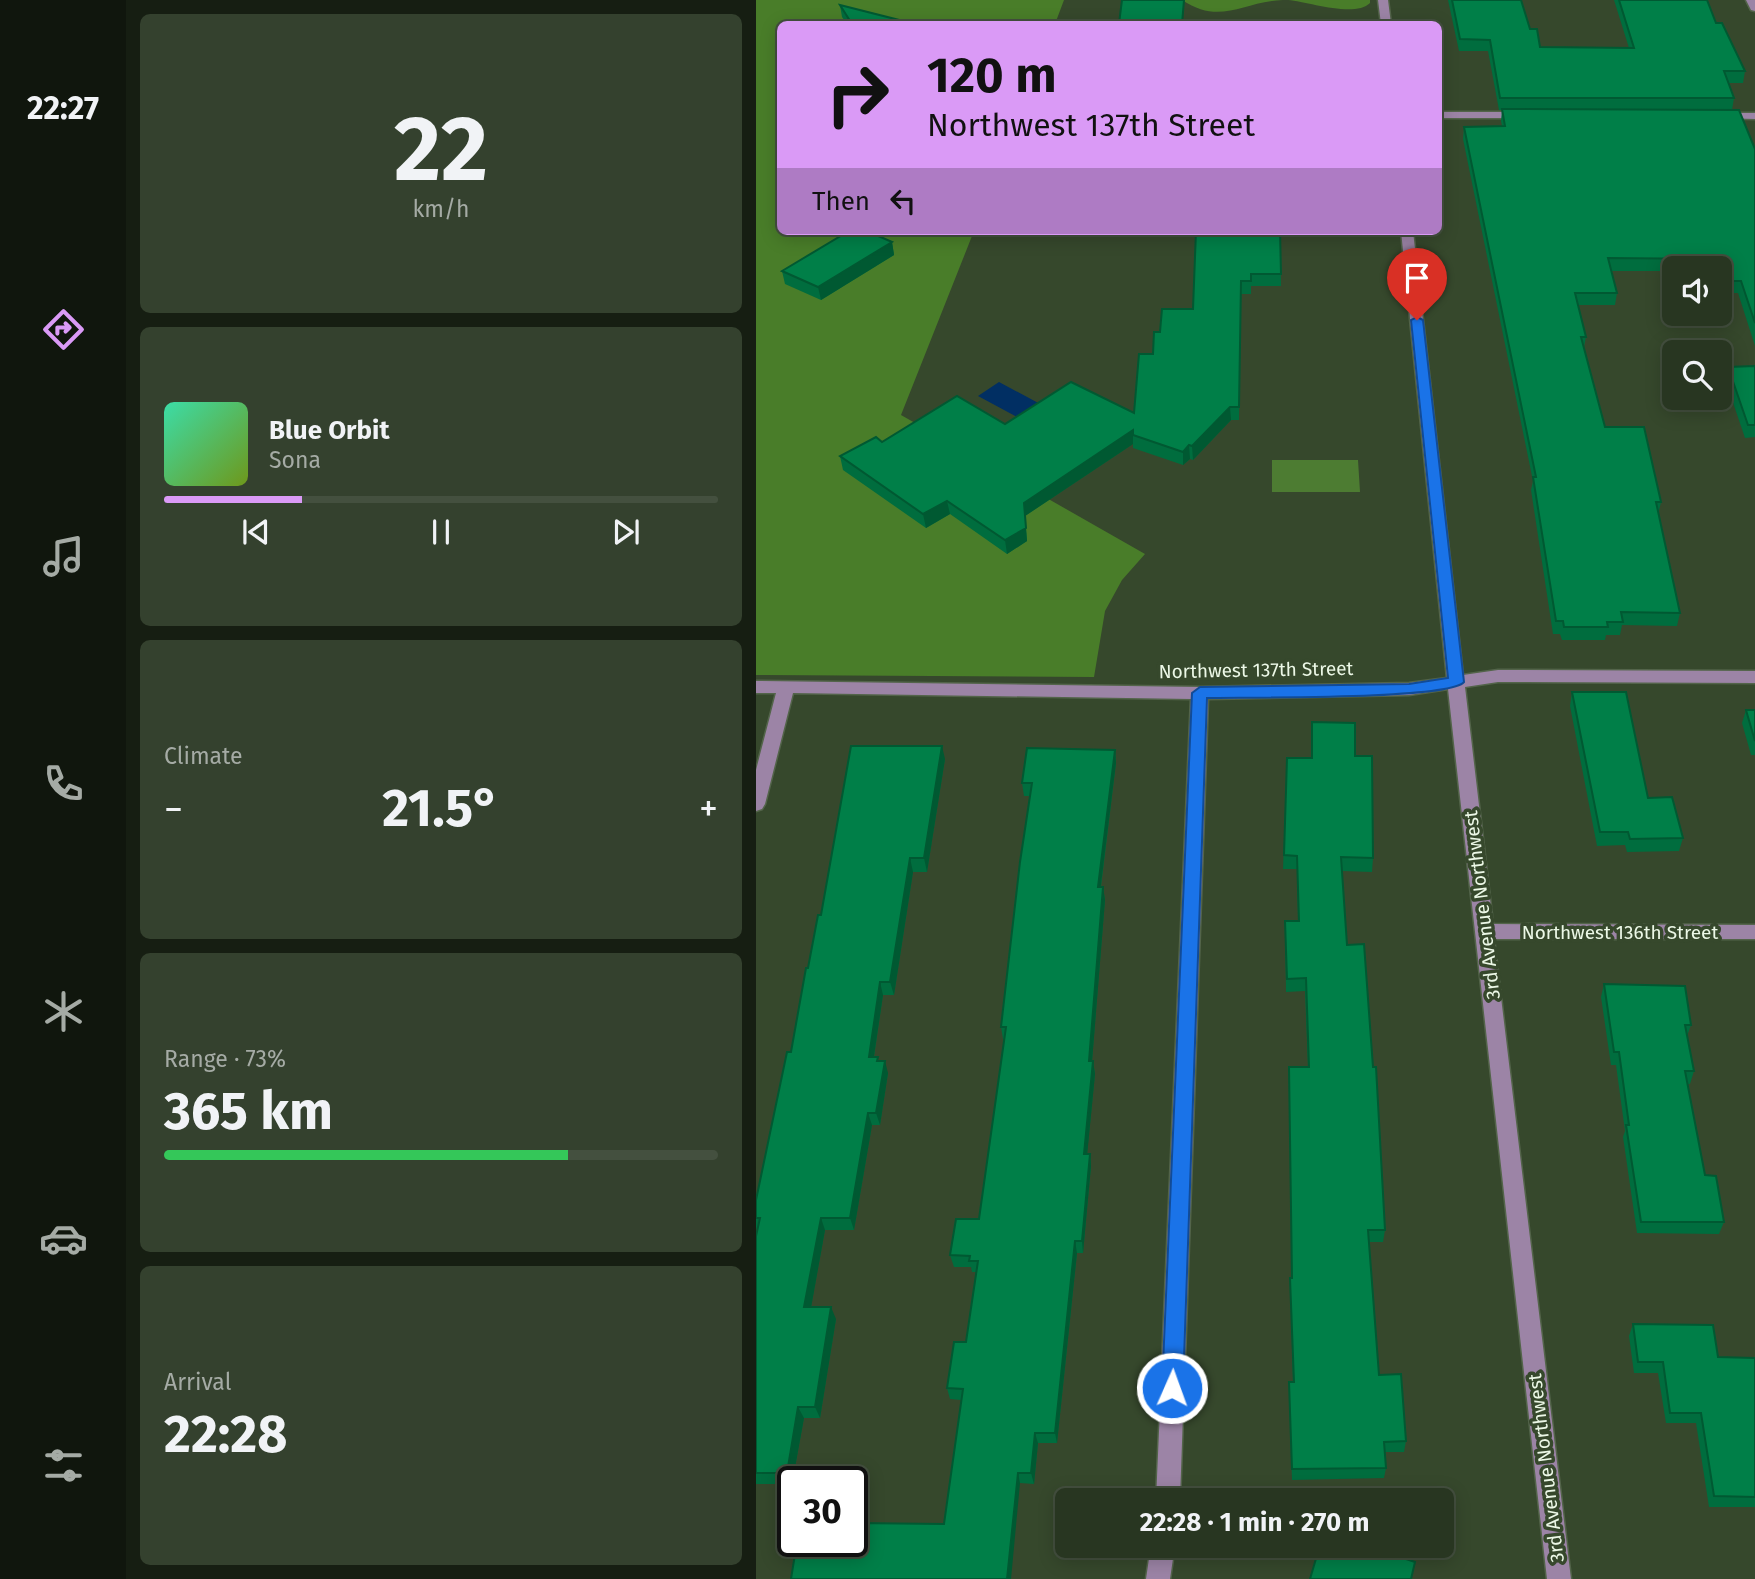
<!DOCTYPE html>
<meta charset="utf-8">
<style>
:root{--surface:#283621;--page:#34412e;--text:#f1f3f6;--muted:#a5aba5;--line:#44503f;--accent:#da9af6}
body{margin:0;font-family:"Fira Sans",sans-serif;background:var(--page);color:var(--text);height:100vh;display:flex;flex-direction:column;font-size:26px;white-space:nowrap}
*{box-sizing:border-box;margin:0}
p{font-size:23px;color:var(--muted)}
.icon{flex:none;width:38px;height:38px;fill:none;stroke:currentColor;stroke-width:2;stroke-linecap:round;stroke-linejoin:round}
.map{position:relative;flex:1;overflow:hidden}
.sheet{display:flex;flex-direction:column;gap:14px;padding:14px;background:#161e12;width:630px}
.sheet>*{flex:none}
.guide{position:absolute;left:21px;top:21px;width:665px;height:214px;border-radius:10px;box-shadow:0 4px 18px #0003,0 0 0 2px var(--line);background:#da9af6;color:#111;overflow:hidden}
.buttons{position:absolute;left:906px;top:256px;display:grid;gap:14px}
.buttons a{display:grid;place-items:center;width:70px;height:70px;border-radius:10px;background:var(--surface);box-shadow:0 4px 18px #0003,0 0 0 2px var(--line);font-size:35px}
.speed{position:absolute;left:21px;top:1466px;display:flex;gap:14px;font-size:35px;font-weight:700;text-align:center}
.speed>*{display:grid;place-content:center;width:91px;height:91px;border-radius:50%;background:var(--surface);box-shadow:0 4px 18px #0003,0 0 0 2px var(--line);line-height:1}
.speed .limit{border:4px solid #111;border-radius:10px;background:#fff;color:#111}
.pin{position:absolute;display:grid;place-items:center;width:60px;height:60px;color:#fff;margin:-72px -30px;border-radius:50% 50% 50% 0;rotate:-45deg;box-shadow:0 0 7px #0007}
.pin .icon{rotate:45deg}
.me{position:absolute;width:77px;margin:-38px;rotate:2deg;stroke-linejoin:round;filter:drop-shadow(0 0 5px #0008)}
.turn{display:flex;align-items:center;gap:24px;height:147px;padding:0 35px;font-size:32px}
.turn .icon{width:91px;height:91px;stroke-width:2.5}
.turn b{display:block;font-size:49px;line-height:60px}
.then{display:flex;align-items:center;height:66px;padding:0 35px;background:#0003;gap:14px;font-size:26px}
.big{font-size:52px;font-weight:700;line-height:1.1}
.sheet .widget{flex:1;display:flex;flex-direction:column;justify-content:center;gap:10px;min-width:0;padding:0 24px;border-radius:10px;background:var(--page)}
.sheet .dial{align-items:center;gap:0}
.dial b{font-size:91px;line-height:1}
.song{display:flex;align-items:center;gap:21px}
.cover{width:84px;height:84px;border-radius:10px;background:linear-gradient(135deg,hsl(160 70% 55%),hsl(80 70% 35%))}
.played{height:7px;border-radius:4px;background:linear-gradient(90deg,var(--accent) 25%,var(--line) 25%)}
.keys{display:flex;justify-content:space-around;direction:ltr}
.heat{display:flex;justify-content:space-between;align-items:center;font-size:38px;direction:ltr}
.charge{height:10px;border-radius:5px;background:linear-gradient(90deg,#34c759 73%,var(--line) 0)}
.trip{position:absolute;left:299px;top:1488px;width:399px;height:70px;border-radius:10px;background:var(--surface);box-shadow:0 4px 18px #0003,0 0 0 2px var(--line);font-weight:700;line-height:70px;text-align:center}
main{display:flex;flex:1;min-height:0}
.menu{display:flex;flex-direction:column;width:126px;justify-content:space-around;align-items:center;background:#10160d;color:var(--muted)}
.menu .icon{width:49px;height:49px}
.menu .current{color:var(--accent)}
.menu b{font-size:32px;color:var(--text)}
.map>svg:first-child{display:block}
</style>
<main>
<nav class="menu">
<b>22:27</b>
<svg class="icon current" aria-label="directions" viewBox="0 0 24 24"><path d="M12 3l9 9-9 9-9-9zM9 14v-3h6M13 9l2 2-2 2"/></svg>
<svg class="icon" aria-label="music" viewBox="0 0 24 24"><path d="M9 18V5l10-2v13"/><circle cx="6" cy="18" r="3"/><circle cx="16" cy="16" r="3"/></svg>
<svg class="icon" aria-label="phone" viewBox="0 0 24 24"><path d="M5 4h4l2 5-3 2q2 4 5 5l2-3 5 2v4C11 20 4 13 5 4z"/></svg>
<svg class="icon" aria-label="climate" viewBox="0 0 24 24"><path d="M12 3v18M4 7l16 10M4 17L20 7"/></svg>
<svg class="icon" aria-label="car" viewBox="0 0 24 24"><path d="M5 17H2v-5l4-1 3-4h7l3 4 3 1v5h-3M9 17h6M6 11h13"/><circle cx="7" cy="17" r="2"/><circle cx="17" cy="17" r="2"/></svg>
<svg class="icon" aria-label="filters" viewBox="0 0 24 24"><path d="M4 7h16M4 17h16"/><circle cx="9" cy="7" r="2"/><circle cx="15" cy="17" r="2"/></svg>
</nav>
<section class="sheet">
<div class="widget dial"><b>22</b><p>km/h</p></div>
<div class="widget">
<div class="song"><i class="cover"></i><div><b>Blue Orbit</b><p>Sona</p></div></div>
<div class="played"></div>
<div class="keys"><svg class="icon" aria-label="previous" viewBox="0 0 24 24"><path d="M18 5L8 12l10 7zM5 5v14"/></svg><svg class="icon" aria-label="pause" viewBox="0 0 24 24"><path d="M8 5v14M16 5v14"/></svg><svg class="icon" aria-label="next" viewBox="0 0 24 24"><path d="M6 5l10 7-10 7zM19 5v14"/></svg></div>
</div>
<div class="widget"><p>Climate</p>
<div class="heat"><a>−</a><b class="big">21.5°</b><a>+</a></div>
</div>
<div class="widget"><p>Range · 73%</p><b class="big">365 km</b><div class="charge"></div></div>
<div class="widget"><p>Arrival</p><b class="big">22:28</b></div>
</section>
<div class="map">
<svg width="999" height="1579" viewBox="0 0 999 1579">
<rect width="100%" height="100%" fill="#36482c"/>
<polygon fill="#4d7c32" points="516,460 602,460 604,492 516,492"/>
<g fill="#497d29">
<polygon points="0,0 308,0 299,24 24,24 24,231 218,231 145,415 389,554 366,580 349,611 338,677 0,675"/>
<path d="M426,0H527C487,1 465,26 426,0Z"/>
<path d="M532,0H614V3C599,18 553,2 532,0Z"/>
</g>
<polygon fill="#012f63" points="243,382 286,405 265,419 222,396"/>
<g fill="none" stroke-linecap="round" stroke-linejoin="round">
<defs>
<g id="minor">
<polygon points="622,0 632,0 635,24 625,24"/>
<polygon points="990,0 999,0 999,11 995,10"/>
<polygon points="682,112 768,112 774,115 768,118 682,118"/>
<polygon points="964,113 999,113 999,119 960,118 960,114"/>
<polygon points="645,231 657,231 707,675 742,670 999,671 999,683 742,682 709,687 737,924 999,925 999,939 738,939 815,1579 791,1579 692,689 653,695 452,699 424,1500 400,1500 435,699 37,693 9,804 6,809 0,811 0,770 20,693 0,693 0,681 444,687 653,683 691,678"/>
<polygon points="395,1545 419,1545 414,1579 390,1579"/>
</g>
</defs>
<use href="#minor" stroke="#53644a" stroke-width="3"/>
<use href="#minor" fill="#9c84a6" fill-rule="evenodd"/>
</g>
<g fill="#006d3e">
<polygon points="692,0 765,0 774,29 784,47 873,48 858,0 951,0 960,23 989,71 987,83 972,83 978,98 976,110 999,149 999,346 982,293 965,293 964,290 964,268 919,268 919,271 855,271 861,293 859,305 822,305 830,337 828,347 849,427 905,502 902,515 924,613 921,626 866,625 864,635 850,635 849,640 806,640 804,634 797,634 775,490 777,481 707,139 708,127 746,126 745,121 746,110 743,110 732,51 703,51"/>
<polygon points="84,5 146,24 91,24 86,17"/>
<polygon points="524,231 525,286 495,286 495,294 485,294 483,420 475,420 437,460 434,459 427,465 377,448 377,444 269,516 271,541 251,554 194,514 170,528 87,470 84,456 126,442 249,424 378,413 404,332 437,309"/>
<polygon points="136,242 138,255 65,300 29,284 26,271"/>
<polygon points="999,366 999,437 989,438 969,379 972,367"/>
<polygon points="816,692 892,798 927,838 923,851 871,852 869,845 841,846 814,706"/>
<polygon points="990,710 999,710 999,755 995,755 986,723"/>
<polygon points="359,750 360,763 345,887 347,887 349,900 336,1061 337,1061 339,1074 331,1154 334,1154 335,1166 327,1253 321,1253 301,1443 282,1443 278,1484 264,1483 188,1524 205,1400 194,1399 191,1388 210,1342 220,1272 216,1272 215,1267 198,1267 194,1255 223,1219 249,1039 247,1039 245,1027 274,796 268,796 266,783"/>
<polygon points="599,756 617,858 616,872 586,871 591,945 629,1230 627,1242 613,1242 623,1375 650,1441 648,1452 629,1452 630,1468 628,1478 536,1480 533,1393 533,1382 537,1382 534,1278 535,1278 552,1067 549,991 530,992 529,921 542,921 541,869 527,869 531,758 555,758"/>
<polygon points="189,759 171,872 157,872 138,995 127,995 118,1057 123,1061 132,1073 124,1125 116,1125 98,1230 69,1230 55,1307 80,1319 64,1418 48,1418 36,1484 0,1484 0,1236 1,1230 0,1227 0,1200 35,1052 65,915"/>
<polygon points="848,984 935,1025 931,1036 938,1071 934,1084 931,1084 949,1175 968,1222 963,1234 881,1233 867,1137 869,1131 860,1065 855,1065 845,997"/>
<polygon points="877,1324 962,1357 999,1358 999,1507 953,1507 940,1423 910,1423 902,1373 878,1373 873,1336"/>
</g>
<g fill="#005932">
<polygon points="136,242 138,255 65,300 62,287"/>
<polygon points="474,407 475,420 437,460 436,446"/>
<polygon points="377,430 377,444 269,516 271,541 251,554 249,540 268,503"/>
<polygon points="433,445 434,459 427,465 427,452"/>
<polygon points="191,501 194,514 170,528 167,514"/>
<polygon points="186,746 189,759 171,872 168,858"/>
<polygon points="359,750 360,763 343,900 342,887"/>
<polygon points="154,858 157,872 138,995 134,982"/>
<polygon points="347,887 349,900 335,1074 333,1061"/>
<polygon points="124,982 127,995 116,1069 113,1057"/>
<polygon points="129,1061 132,1073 124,1125 120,1113"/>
<polygon points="337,1061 339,1074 330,1166 328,1154"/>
<polygon points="112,1113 116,1125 98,1230 94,1218"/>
<polygon points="334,1154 335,1166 327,1253 326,1241"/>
<polygon points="65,1218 69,1230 53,1319 48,1307"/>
<polygon points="319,1241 321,1253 301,1443 299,1433"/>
<polygon points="75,1307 80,1319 64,1418 59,1407"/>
<polygon points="42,1407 48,1418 36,1484 31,1473"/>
<polygon points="279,1433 282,1443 278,1484 275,1473"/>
<polygon points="262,1473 264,1483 255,1579 251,1579"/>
</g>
<g fill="#007f48" stroke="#005932" stroke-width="2">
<polygon points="366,0 428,0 426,24 363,24"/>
<polygon points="696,0 765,0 774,29 781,29 784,47 878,48 863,0 951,0 960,23 966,23 989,71 968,71 978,98 744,98 734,40 704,39"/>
<polygon points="84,5 143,20 146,24 96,24"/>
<polygon points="746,109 983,110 999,149 999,323 985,281 968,281 961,259 852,258 861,293 819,293 830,337 825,337 849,427 888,427 905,502 900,502 924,613 865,612 867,622 851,622 852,627 808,627 807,621 800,621 777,477 780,477 708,127 749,126"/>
<polygon points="93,231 111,231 136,242 62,287 26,271"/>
<polygon points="440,231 524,231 525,274 495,274 495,281 485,281 483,407 474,407 436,446 433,445 427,452 377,435 377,430 268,503 270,528 249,540 191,501 167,514 84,456 120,437 126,442 201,396 249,424 315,382 378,413 383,354 397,354 398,332 404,332 406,309 437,309"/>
<polygon points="999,366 999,425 992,425 972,367"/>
<polygon points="816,692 870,692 892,798 916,797 927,838 874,839 872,832 844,832"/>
<polygon points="990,710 999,710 999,741"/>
<polygon points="556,722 599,723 599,756 616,756 617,858 585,857 591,945 608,944 617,1067 620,1067 629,1230 612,1230 623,1375 645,1374 650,1441 628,1442 630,1468 536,1469 533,1382 538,1382 534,1278 536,1278 533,1067 553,1067 550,978 531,979 529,921 543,921 541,856 528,855 531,758 556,758"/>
<polygon points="95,746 186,746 168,858 154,858 134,982 124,982 113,1057 122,1057 121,1061 129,1061 120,1113 112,1113 94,1218 65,1218 48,1307 75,1307 59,1407 42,1407 31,1473 0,1473 0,1236 4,1218 0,1218 0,1200 31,1052 35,1052 50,968 52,968 62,915 65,915"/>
<polygon points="271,748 359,750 342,887 347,887 333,1061 337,1061 328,1154 334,1154 326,1241 319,1241 299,1433 279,1433 275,1473 262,1473 251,1579 35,1579 41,1542 96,1542 96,1523 188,1524 207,1389 191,1388 198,1342 210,1342 222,1261 213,1261 214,1256 194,1255 200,1219 223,1219 250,1027 245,1027 264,862 276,783 266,783"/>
<polygon points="848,984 929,986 935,1025 929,1025 938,1071 929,1071 949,1175 960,1176 968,1222 885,1222 870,1125 873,1125 863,1052 858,1052"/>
<polygon points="877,1324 957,1325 962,1357 999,1358 999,1497 958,1496 945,1413 914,1413 907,1362 882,1362"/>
<polygon points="564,1545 608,1545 659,1562 655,1579 554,1579"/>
</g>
<path fill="#1a73e8" stroke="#114b97" stroke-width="2" d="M661,317L667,320L708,682C693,700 487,697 451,698L427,1388L424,1396L416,1399L409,1396L406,1388L436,693L444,687L653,684L692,678L655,320Z"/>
<g text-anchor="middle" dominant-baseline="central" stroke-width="7" stroke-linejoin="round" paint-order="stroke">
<g font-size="19" fill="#ecf8e7" stroke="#36482c">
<text transform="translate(500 670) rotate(-1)">Northwest 137th Street</text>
<text transform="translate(726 905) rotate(-97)">3rd Avenue Northwest</text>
<text x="864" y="932">Northwest 136th Street</text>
<text transform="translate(790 1468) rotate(-97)">3rd Avenue Northwest</text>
</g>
</g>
</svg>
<div class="buttons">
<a><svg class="icon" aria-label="sound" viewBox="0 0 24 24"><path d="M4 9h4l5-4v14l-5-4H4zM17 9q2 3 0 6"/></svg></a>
<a><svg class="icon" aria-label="search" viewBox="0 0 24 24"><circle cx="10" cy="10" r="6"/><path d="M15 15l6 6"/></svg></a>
</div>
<div class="speed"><div class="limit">30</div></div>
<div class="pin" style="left:661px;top:320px;background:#d93025"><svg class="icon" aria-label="arrive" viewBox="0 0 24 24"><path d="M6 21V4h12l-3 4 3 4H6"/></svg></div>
<svg class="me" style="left:416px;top:1388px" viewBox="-20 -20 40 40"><circle r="17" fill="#1a73e8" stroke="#fff" stroke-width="3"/><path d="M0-11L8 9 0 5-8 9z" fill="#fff"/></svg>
<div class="trip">22:28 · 1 min · 270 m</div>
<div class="guide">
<div class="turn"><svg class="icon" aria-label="right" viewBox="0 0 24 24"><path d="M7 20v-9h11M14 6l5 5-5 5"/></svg><div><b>120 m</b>Northwest 137th Street</div></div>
<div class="then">Then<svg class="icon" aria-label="left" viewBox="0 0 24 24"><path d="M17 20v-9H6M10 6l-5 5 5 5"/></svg></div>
</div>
</div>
</main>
